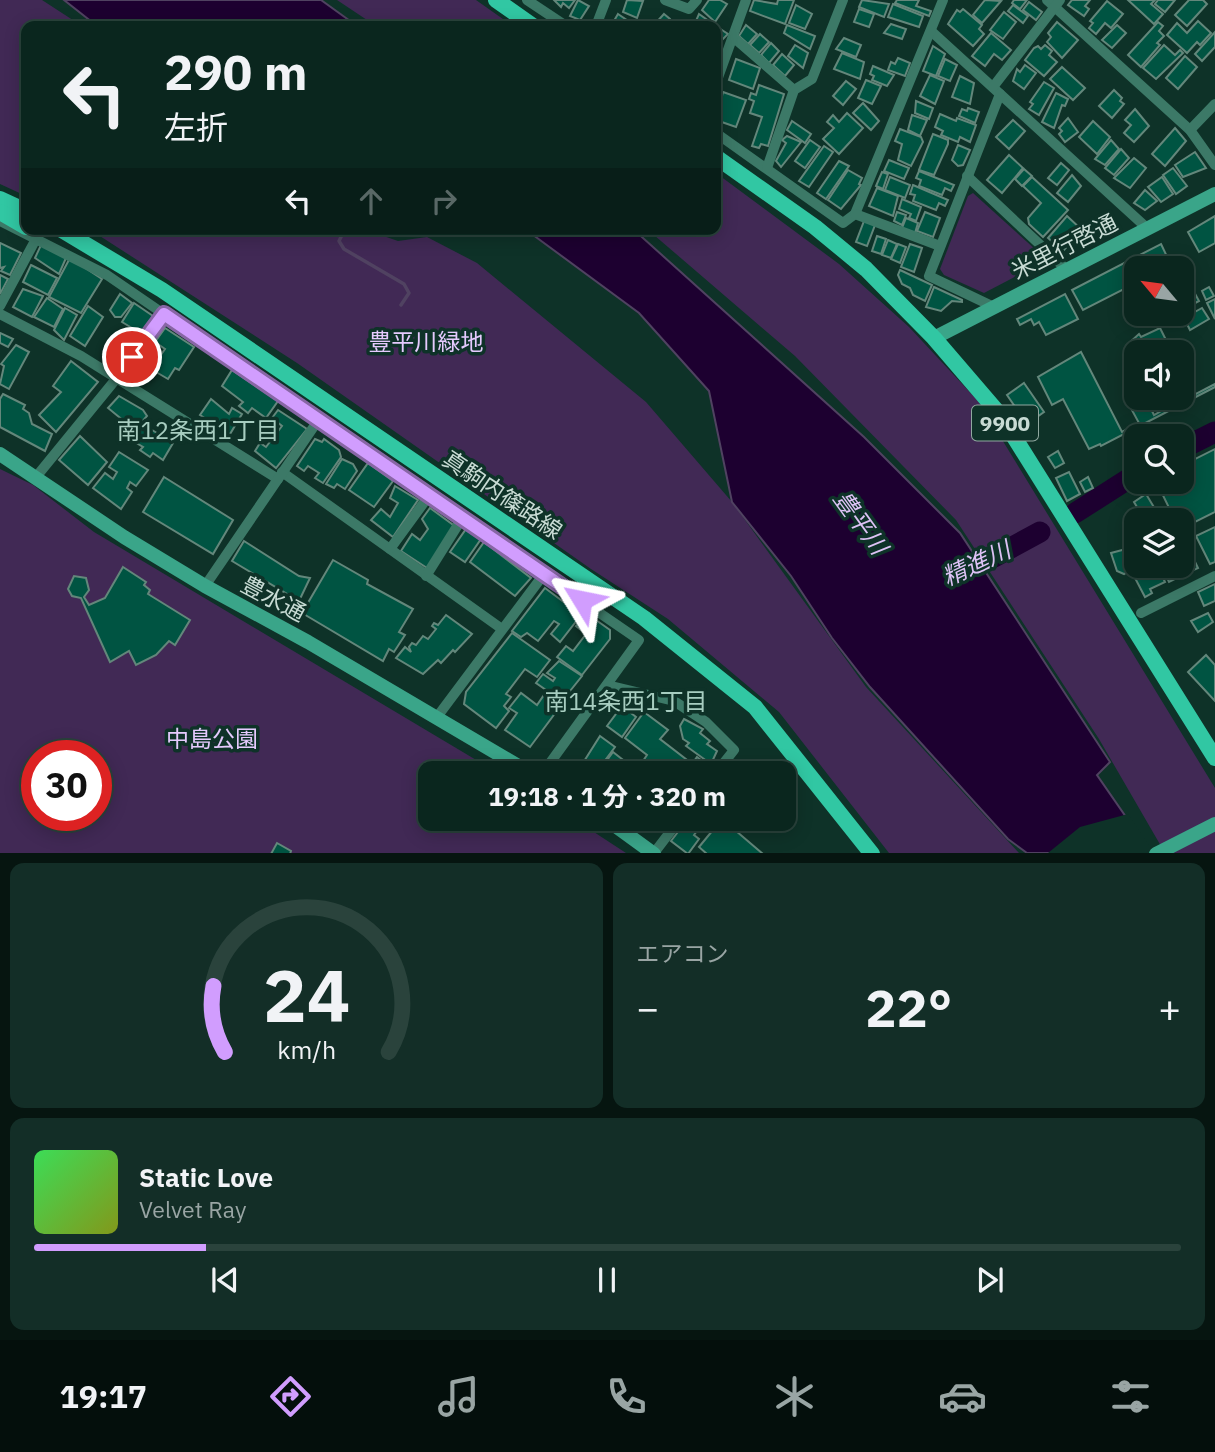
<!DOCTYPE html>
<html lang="ja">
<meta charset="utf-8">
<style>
:root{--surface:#0a261e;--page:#132e27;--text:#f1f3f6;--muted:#99a5a4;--line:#2a433c;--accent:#d19dfe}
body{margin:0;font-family:"IBM Plex Sans","Noto Sans JP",sans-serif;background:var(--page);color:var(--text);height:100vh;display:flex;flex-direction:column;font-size:26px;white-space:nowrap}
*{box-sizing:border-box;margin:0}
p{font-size:23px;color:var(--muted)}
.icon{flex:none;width:38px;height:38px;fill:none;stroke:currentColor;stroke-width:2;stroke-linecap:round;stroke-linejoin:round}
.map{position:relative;height:853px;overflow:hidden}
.panel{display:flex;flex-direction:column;gap:10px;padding:10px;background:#061510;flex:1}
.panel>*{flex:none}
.banner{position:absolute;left:21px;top:21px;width:700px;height:214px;border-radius:14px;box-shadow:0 4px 18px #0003,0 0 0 2px var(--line);background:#0a261e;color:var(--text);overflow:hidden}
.needle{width:46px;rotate:299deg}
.fabs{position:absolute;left:1124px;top:256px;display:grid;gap:14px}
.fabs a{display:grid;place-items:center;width:70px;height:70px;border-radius:14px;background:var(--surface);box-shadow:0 4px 18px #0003,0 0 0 2px var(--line);font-size:35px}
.speed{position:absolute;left:21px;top:740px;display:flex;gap:14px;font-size:35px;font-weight:700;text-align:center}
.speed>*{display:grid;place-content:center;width:91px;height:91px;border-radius:50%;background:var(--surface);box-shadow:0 4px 18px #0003,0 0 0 2px var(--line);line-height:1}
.speed .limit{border:10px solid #d22;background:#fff;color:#111}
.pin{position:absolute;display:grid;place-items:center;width:60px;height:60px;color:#fff;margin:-30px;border:4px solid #fff;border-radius:50%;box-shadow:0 2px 7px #0007}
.me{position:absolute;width:77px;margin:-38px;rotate:305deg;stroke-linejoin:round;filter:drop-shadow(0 0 5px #0008)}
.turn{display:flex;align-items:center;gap:24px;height:147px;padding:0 28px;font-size:32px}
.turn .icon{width:91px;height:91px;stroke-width:2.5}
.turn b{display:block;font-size:49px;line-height:60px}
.lanes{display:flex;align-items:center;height:66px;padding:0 28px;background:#0003;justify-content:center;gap:35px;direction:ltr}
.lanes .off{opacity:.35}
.big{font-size:52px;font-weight:700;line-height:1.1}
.panel .tile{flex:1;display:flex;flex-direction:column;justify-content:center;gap:10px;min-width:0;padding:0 24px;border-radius:14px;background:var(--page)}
.panel .dial{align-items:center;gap:0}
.dial svg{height:182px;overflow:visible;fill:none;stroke:var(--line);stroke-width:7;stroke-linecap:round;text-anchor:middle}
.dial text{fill:var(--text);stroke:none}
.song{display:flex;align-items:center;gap:21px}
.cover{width:84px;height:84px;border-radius:10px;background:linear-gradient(135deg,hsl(130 70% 55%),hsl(70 70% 35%))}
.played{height:7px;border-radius:4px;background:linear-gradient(90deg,var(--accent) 15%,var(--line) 15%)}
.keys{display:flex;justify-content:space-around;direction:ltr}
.heat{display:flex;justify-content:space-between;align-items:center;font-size:38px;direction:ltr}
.panel .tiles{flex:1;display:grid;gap:10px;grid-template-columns:1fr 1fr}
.tile:last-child{grid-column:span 2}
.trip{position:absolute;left:418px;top:761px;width:378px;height:70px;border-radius:14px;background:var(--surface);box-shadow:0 4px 18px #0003,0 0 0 2px var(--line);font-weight:700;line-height:70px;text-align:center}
.dock{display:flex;height:112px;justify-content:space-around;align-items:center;background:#040f0c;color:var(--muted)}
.dock .icon{width:49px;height:49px}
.dock .selected{color:var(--accent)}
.dock b{font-size:32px;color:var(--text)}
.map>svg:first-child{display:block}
</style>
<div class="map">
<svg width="1215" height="854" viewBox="0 0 1215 854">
<rect width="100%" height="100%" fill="#0e3228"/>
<g fill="#412955" fill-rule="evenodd">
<polygon points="0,0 42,0 82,26 26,26 26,196 0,184"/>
<polygon points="337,0 476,0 513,26 376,26"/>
<polygon points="716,173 839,264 909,327 979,402 1215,788 1215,853 1165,853 1099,739 956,520 795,356 647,229 716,229"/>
<polygon points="973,193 1047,260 984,293 944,275 940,269 968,196"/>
<polygon points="89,229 363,229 398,241 427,237 477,263 646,402 732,502 866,687 1019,853 889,853 779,712 668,619 591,569 297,363"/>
<path d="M0,469L33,485L94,532L498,773L430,774V819H574L626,853L0,854ZM37,756H96V816H37Z"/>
</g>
<g fill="#1d0030" stroke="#504261" stroke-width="2">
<polygon points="64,0 321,0 357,26 97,26"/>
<polygon points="525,229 633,229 864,437 960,533 1110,762 1097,775 1151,853 1027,853 1008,839 870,687 832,638 791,576 732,502 709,391 639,313"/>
</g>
<polygon fill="#0e3228" points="1128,814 1155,854 1048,853 1080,827"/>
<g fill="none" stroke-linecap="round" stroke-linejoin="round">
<polyline stroke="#504261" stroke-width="3.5" points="345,229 339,241 344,249 404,284 409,293 401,305"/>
<g stroke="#1d0030" stroke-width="21">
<polyline points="1181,449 1215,432"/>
<polyline points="1075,513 1136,474"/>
<polyline points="955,573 994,557 1040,532"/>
</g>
</g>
<g fill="#005442" stroke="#63877b" stroke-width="2">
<polygon points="554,0 575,0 569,8 563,3 561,7"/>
<polygon points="578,0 589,6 580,20 570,16"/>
<polygon points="627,0 643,1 637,18 623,12"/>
<polygon points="709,0 720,0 727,4 715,22 702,10"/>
<polygon points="754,0 777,4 778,0 794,0 785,24 750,11"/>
<polygon points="862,0 889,4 884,17 859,7"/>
<polygon points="897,0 919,0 916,6 931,11 929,16 895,3"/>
<polygon points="985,0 1001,1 982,23 973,15"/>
<polygon points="1014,0 1027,0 1020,9 1012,3"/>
<polygon points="1072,0 1090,0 1085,6 1089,9 1084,16 1068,5"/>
<polygon points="1128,0 1155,0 1151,4 1163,14 1154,24"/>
<polygon points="1158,0 1175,0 1165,12 1155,4"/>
<polygon points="1189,0 1203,0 1207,4 1187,26 1175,15"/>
<polygon points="1107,1 1123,14 1111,28 1105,23 1096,34 1089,28 1093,23 1090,21"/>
<polygon points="1029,2 1042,12 1036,20 1023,10"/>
<polygon points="893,4 923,16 919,27 888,17"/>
<polygon points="796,5 812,14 805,29 789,23"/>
<polygon points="1013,5 1028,16 1023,23 1008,11"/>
<polygon points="859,9 874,14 869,27 854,22"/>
<polygon points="963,9 982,25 979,29 984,34 973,46 948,24 957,10 960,12"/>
<polygon points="1004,12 1016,22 1003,39 990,30"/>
<polygon points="618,14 634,25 633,26 611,26"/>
<polygon points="664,14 670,19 674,26 653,26"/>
<polygon points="699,14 713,24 711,26 700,26 695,23"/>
<polygon points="1198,21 1211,33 1200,45 1197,42 1187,53 1167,35 1177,23 1187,33"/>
<polygon points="1057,22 1078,40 1062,58 1047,42 1051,37 1048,33"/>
<polygon points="1158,22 1163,26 1159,31 1164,36 1157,43 1160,45 1141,67 1128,55"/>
<polygon points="891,24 906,29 902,39 884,33"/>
<polygon points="714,25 728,34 721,41 716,37"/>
<polygon points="746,25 757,34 748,44 739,36"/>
<polygon points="787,25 815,36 810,49 784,33"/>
<polygon points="1117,25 1126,33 1112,48 1102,40"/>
<polygon points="1215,32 1215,47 1202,61 1195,54"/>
<polygon points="991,33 1011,50 1002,60 994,54 985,66 972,56"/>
<polygon points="760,34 769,42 759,53 750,45"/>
<polygon points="844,38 861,45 856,57 836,49"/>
<polygon points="771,43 779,51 769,63 761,55"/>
<polygon points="795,45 808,53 803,68 788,56"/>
<polygon points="1045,45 1052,51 1049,55 1057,62 1044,76 1025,60 1034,48 1038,46 1041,49"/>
<polygon points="1164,45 1175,55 1180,50 1183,53 1156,79 1143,68"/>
<polygon points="933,46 945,54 936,76 923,71"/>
<polygon points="842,53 864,62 860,79 834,69"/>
<polygon points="782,54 794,65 785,76 773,65"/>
<polygon points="1185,56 1197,67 1178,89 1166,78"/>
<polygon points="898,58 910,63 905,76 888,70 891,62 895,64"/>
<polygon points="736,59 760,68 753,89 729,80"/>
<polygon points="945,59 957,65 950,81 938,76"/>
<polygon points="1025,65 1036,73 1024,89 1013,81 1017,69 1020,72"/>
<polygon points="873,66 894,75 887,86 872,80 874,76 870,74"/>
<polygon points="1062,67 1085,88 1073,100 1050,79"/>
<polygon points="930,75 944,81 935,104 920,96"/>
<polygon points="960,76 974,83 970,104 952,97"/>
<polygon points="866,80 881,86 872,104 858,98"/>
<polygon points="846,81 856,89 843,105 833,96"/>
<polygon points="1044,82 1054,88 1039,115 1029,109 1033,104 1030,102"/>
<polygon points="759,85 784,94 768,146 761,144 759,148 752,146 762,117 750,113 754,101 749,99 751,93 756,95"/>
<polygon points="1114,90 1122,98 1120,101 1124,104 1112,118 1099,106"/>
<polygon points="723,92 746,100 736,127 716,120"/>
<polygon points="1056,93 1068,99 1065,106 1062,105 1054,128 1042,122"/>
<polygon points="916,101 933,108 929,119 915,113"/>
<polygon points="863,103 879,121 871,130 853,113"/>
<polygon points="968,108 979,112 975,123 959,116 962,109 967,111"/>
<polygon points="1135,109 1149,126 1134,142 1124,133 1131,125 1125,120"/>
<polygon points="847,113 863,128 839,154 823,139 834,128 827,122 833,115 839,122"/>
<polygon points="940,114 956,121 957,118 976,125 970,142 960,137 958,142 941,135 943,131 935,127"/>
<polygon points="912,115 927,120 920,136 908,130"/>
<polygon points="1068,118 1078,132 1065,142 1059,134 1062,131 1059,128"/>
<polygon points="1013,120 1025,131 1009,149 996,137"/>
<polygon points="792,121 811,134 805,143 787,130"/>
<polygon points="1093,121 1110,137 1097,154 1079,137"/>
<polygon points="1175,128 1186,141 1165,166 1152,154"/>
<polygon points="900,129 921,137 923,142 911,166 898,160 902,144 895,141"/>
<polygon points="933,134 948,140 948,144 934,175 919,170"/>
<polygon points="787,136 801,142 781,167 776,161 786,143 782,140"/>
<polygon points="810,140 820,147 805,168 795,161"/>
<polygon points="1111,140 1119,149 1105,165 1095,159"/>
<polygon points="958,145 970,150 963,165 958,166 952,160"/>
<polygon points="824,146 833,152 809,187 799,181"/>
<polygon points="1121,149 1129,158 1114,175 1105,168"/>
<polygon points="1195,152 1206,168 1183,177 1175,165"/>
<polygon points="1009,155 1023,168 1002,193 987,180"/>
<polygon points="1134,158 1146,168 1130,188 1114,178"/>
<polygon points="889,160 909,168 904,179 884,171"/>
<polygon points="839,161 849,166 826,199 817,193"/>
<polygon points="1061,163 1069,170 1057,185 1048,178"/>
<polygon points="1173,168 1187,186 1176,194 1163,175"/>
<polygon points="1024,169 1032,176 1022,186 1015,179"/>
<polygon points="848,170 862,178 859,184 861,185 841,209 828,200"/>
<polygon points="919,171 954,185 951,191 945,188 942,195 919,186 921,180 916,178"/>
<polygon points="882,172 888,174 883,189 876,186"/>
<polygon points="1072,175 1081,186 1068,202 1057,193"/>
<polygon points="890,177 910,185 905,198 885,190"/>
<polygon points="1032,177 1068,210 1043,237 1029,224 1028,218 1041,203 1023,186"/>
<polygon points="1162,177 1173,194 1161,202 1148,187"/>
<polygon points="913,185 948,200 945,206 939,203 936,210 913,201 915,195 910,194"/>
<polygon points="877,188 898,196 893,216 869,206"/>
<polygon points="1145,190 1157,201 1145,210 1134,203"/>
<polygon points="902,199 921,207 916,221 909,218 911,214 899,209"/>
<polygon points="897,212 906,215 902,225 894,221"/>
<polygon points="925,212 940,218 933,237 917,231"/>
<polygon points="1067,216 1082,230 1063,251 1048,238"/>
<polygon points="1215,216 1215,243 1199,252 1188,232"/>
<polygon points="906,218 918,223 915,233 902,228"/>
<polygon points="864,221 875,225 867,246 856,242"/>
<polygon points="877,236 886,239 881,254 872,251"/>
<polygon points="888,240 897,244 891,258 882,255"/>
<polygon points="0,243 21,253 10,275 1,271 4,267 0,268"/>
<polygon points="898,244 906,247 900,263 891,259"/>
<polygon points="910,244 922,248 914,272 901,267"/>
<polygon points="1161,244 1171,265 1136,268 1136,283 1083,310 1072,290"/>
<polygon points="41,245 66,258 59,274 35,258"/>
<polygon points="70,258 102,279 81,313 49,297"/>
<polygon points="31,265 57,278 48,295 23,282"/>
<polygon points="900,270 932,285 925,301 913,295 910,288 902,284 898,275"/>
<polygon points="0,275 8,279 0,294"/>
<polygon points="934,287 962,300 962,302 952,301 941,311 926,307"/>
<polygon points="1209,287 1214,296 1206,300 1202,291"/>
<polygon points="23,289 43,296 32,317 13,307"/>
<polygon points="1193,290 1199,301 1182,310 1181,296"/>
<polygon points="120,294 132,303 121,317 115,317 110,310"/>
<polygon points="1065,294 1078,319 1046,335 1039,322 1034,325 1031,319 1020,325 1017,319"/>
<polygon points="47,298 63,309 54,327 34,317"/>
<polygon points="1215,299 1215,319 1207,303"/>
<polygon points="134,303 153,316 142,334 122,322"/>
<polygon points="88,306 103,317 85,346 70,336"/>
<polygon points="65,308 77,315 64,340 54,330"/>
<polygon points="1202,308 1209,319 1190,330 1184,318"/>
<polygon points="165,328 194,347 179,370 175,368 168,379 151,369 165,349 155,342"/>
<polygon points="1160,328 1172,352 1136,352 1136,362 1127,345 1139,334 1141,337"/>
<polygon points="0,333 13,339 8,347 0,343"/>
<polygon points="117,334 132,344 117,364 103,354"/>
<polygon points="16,345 29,352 9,389 0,384 4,366 1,364"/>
<polygon points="1081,352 1122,432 1139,423 1127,401 1145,397 1154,415 1161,411 1154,397 1181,397 1181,369 1194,395 1215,384 1215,387 1101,446 1100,444 1089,449 1063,399 1052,405 1038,377"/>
<polygon points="71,361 98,382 56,432 39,415 61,392 53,386"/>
<polygon points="232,370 278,401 266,418 252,408 248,413 239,406 243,402 222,386"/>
<polygon points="1024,383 1044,412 1027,424 1007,395"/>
<polygon points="3,394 25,405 23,409 29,413 32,424 52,434 45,451 0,427 0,399"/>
<polygon points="119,396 143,410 147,416 135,430 108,408"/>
<polygon points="211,399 229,414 232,408 242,414 230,434 200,415"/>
<polygon points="278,410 307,429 276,468 255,451 260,443 266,447 282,426 272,418"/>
<polygon points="144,425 173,443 163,460 153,453 150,457 140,450 143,447 133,441"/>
<polygon points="80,436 107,462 88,485 59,460"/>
<polygon points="315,439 322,442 324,439 339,450 341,457 323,483 315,478 319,473 308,466 304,471 297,466"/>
<polygon points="1215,449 1215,512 1181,529 1181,520 1175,520 1156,481 1181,481 1181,466"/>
<polygon points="1058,451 1064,463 1055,468 1048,457"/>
<polygon points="119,452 148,470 136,486 130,482 127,488 132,492 121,509 93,488 105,473 113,479 117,472 109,467"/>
<polygon points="342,459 353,464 357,471 345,489 337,484 334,488 326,484"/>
<polygon points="368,463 393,481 374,507 349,490"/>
<polygon points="1069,472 1080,494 1067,501 1056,478"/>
<polygon points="164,477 233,520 213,554 143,512"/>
<polygon points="1088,477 1093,488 1085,492 1080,482"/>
<polygon points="395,486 418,500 393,537 371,520 381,509 390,517 398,503 390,498"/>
<polygon points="1146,494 1155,509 1143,517 1134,502"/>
<polygon points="430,508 456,527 427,568 401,551 412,534 420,540 428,529 422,519"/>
<polygon points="1215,527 1215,562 1210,564 1196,536"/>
<polygon points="466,529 481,539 465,562 450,552"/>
<polygon points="1184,539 1198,568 1187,573 1181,562 1181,541"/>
<polygon points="244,541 299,576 310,578 299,601 232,561"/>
<polygon points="484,542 531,578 515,596 470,562"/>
<polygon points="1126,549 1127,552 1136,550 1136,565 1138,565 1124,574 1117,571 1111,553"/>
<polygon points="333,560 368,580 367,584 413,609 399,632 405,635 394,652 389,649 383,661 302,613"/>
<polygon points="1161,565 1181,565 1185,574 1169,582"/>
<polygon points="123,567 146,582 144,585 150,590 148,594 190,620 175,645 169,641 156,655 136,665 129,651 110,662 81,598 72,596 68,589 74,576 86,578 89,590 84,597 89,605 105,598"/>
<polygon points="1158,567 1165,582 1150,589 1152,593 1145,597 1135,578"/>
<polygon points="1215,584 1215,601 1204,606 1198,592"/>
<polygon points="545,588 581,615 560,642 551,634 559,624 554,621 538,641 527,633 521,637 512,631"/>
<polygon points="586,613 610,630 610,639 582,675 557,657 566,646 573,651 586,634 576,626"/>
<polygon points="1208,613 1213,622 1198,632 1191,621"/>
<polygon points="446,615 472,634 455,652 453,650 441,663 438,660 423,674 396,658 405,647 411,652 409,647 412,643 416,645 423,636 428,639 436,629 432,626 434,623 438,625"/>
<polygon points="512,633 550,660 537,677 525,669 506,694 511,697 504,706 509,711 496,728 464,704 466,692"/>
<polygon points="1206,655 1215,665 1215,701 1188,672"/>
<polygon points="559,661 582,676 562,701 536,683 543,674 553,681 555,678 547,673"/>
<polygon points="546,692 562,704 530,747 505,730 517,713 509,708 521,693 537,705"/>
<polygon points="622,706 636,717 622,737 607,726"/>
<polygon points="644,712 668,730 660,739 691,763 683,774 653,774 641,764 647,755 625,738"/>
<polygon points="684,719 703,729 700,733 710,741 707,744 717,751 711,764 686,746 689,743 683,739 680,726"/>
<polygon points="600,736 615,747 595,774 576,774"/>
<polygon points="613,752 641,774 597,774"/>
<polygon points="697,757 710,767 705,774 685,774"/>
<polygon points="688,819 706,819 694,835 699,839 688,854 671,841"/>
<polygon points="722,819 763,854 707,854 699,847"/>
<polygon points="277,843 291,851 290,854 271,854"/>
</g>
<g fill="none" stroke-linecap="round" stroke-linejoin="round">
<g stroke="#3c7967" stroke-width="10">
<polyline points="527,0 566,26"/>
<polyline points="665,0 689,9 697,0"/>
<polyline points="1047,0 1190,130 1215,165"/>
<polyline points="596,26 606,0"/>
<polyline points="931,31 1148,229"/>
<polyline points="733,37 794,90"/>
<polyline points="716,83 746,0"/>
<polyline points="993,87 1060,0"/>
<polyline points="1190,130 1215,104"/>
<polyline points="716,133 843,223 855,214 943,0"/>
<polyline points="767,168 794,90 812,79 843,0"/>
<polyline points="967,176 1067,270"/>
<polyline points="855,214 940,246"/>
<polyline points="0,221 107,275 639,640 542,774"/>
<polyline points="0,306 37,237"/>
<polyline points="994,307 929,276 1000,94"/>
<polyline points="0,314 81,356 278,479"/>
<polyline points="282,472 502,629"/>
<polyline points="36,477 116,379 164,314"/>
<polyline points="390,549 428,497"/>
<polyline points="426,576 461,520"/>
<polyline points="205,586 319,419"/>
<polyline points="1141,613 1215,576"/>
<polyline points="607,685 674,701 706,722 734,750 715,774"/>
<polyline points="437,717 544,574"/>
<polyline points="654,853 680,819"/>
</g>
<g stroke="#3aa589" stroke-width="14">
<polyline points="934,338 1215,194"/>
<polyline points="0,454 124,537 205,586 308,642 532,774"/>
<polyline points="606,819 654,854"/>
<polyline points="1156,854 1215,824"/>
</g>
<g stroke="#31c7a3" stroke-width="16">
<polyline points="496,0 533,26"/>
<polyline points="716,157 815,227 866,269 934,338 1001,416 1215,758"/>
<polyline points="0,199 26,211"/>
<polyline points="0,212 26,227"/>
<polyline points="60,229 162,290 644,618 755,707 872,854"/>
</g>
</g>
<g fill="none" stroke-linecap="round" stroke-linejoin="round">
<defs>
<polyline id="route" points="132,357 164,314 582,600"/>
</defs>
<use href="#route" stroke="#8866a5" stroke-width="18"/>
<use href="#route" stroke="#d19dfe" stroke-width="12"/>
</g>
<g text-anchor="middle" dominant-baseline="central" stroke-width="7" stroke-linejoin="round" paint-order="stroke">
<rect fill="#0e3228" stroke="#90a8a0" stroke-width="2" x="972" y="405.5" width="66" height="35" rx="5"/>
<g font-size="21" font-weight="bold" fill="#c8dbd4">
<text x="1005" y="423">9900</text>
</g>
<g font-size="23" fill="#c8dbd4" stroke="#0e3228">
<text transform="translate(1064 246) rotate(-27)">米里行啓通</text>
<text transform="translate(503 494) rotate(34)">真駒内篠路線</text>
<text transform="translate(274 598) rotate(28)">豊水通</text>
</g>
<g font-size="23" fill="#e5cafe" stroke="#0e3228">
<text x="426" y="341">豊平川緑地</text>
<text x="212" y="738">中島公園</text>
</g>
<g font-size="24" fill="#a7cdc0" stroke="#0e3228">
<text x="198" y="430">南12条西1丁目</text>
<text x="626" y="701">南14条西1丁目</text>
</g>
<g font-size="24" font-style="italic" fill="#ddc2f5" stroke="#0e3228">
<text transform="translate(861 522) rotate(54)">豊平川</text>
<text transform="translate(976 563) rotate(-25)">精進川</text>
</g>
</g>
</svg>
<div class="fabs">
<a><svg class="needle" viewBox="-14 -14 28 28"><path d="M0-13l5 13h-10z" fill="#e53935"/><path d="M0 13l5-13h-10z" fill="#99a5a4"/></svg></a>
<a><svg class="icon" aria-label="sound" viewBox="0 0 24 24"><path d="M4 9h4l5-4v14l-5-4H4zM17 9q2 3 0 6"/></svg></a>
<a><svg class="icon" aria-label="search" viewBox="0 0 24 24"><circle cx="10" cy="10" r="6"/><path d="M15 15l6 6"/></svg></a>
<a><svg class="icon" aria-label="layers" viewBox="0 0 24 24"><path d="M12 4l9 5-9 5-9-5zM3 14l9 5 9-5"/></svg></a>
</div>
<div class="speed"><div class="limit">30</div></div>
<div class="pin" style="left:132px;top:357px;background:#d93025"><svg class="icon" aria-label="arrive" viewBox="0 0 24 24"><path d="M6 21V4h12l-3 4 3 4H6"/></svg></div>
<svg class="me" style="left:582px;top:600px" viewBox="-20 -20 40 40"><path d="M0-17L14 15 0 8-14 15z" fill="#d19dfe" stroke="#fff" stroke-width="4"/></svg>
<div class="trip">19:18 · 1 分 · 320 m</div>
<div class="banner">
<div class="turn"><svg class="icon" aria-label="left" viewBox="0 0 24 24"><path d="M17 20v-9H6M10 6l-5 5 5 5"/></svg><div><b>290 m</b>左折</div></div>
<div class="lanes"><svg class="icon" aria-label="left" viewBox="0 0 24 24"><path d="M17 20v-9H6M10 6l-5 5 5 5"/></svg><svg class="icon off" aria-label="ahead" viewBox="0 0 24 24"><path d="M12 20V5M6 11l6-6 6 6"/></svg><svg class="icon off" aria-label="right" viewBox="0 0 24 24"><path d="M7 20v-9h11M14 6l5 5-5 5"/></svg></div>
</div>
</div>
<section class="panel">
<div class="tiles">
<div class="tile dial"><svg viewBox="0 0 100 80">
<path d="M14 69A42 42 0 1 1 86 69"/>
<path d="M14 69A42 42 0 0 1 9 40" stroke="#d19dfe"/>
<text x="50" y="56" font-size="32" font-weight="700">24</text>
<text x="50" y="72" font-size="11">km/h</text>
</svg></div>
<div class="tile"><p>エアコン</p>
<div class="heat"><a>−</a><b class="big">22°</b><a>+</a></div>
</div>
<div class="tile">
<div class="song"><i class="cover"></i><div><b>Static Love</b><p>Velvet Ray</p></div></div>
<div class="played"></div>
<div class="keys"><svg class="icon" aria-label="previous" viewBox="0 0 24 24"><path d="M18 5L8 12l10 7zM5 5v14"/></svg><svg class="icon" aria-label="pause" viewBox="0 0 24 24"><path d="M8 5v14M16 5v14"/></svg><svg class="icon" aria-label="next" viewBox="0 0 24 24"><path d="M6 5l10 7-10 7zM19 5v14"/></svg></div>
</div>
</div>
</section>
<nav class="dock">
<b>19:17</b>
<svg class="icon selected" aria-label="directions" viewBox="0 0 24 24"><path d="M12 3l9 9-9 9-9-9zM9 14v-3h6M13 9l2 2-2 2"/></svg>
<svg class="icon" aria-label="music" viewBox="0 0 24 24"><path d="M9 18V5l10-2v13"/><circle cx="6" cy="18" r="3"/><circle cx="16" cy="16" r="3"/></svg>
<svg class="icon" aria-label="phone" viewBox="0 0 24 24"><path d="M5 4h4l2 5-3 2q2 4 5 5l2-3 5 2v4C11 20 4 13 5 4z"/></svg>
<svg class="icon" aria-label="climate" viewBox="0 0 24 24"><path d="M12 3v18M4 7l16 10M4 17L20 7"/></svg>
<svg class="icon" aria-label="car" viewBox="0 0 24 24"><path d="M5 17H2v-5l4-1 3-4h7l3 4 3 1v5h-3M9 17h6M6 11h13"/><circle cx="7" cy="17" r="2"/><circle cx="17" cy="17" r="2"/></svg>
<svg class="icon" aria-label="filters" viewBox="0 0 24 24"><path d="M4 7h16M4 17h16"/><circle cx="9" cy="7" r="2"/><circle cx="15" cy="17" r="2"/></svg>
</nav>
